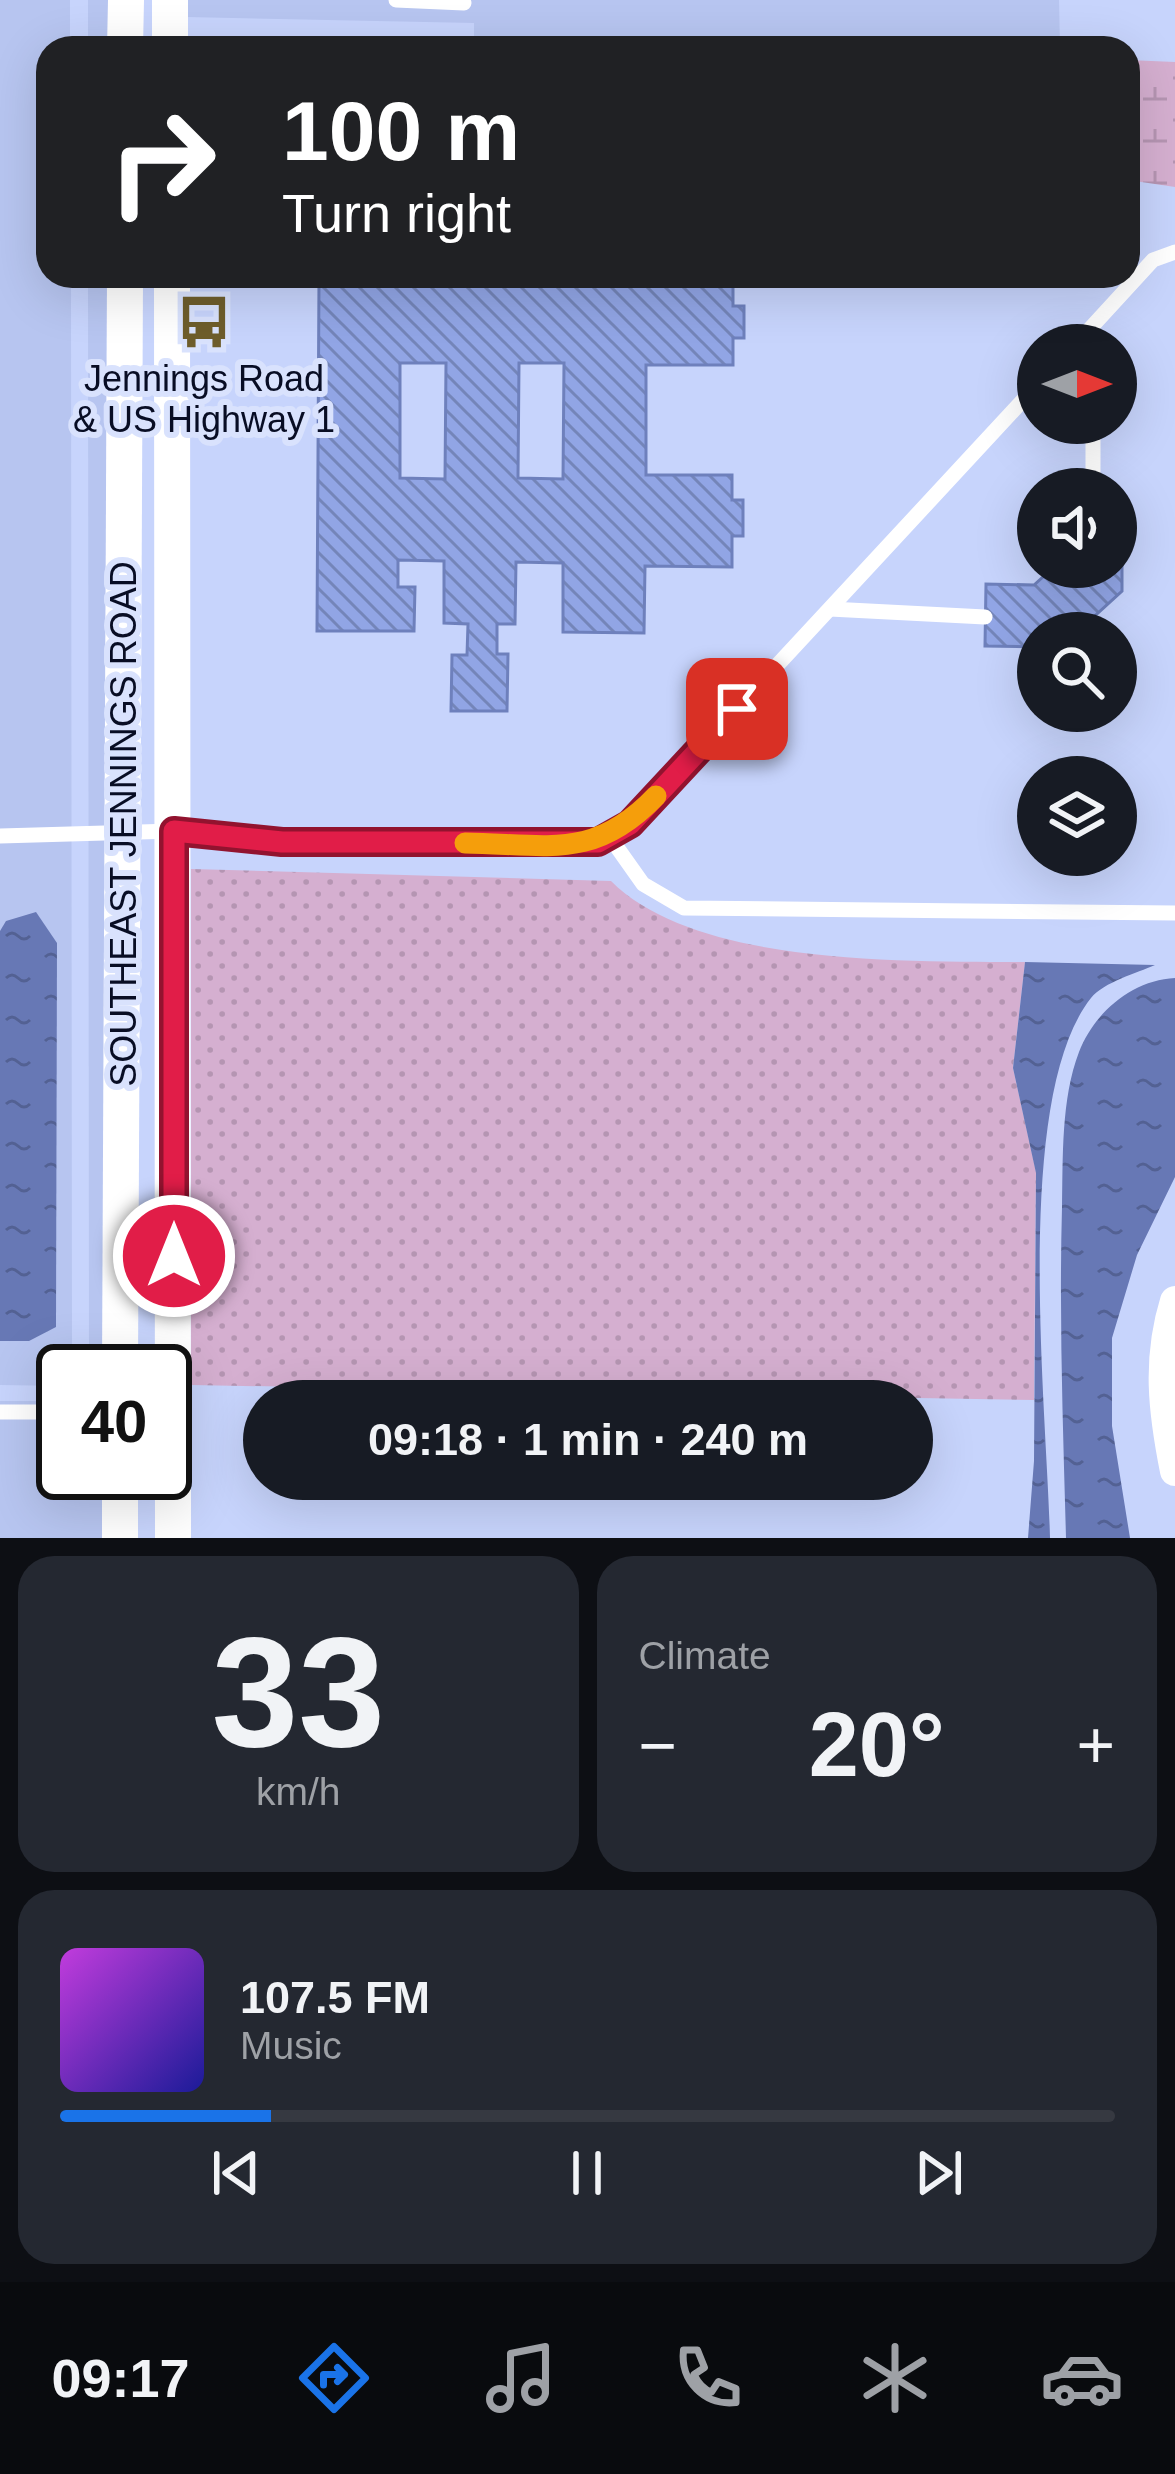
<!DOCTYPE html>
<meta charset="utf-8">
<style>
:root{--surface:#171b24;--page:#242831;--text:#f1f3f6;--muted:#9ea1a6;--line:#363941;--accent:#1a73e8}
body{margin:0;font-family:Arial,sans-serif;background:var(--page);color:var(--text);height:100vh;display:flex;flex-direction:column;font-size:45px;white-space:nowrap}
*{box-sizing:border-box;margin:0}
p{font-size:39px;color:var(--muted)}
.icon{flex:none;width:66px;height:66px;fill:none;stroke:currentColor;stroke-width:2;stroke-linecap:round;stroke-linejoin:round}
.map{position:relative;height:1538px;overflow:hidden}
.side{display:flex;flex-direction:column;gap:18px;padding:18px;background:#0d0f14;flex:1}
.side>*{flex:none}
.guide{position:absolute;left:36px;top:36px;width:1104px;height:252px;border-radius:36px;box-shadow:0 12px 48px #0002;background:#202124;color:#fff;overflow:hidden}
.needle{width:78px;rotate:90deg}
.buttons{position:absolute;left:1017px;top:324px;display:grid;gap:24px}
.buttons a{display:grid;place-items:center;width:120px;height:120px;border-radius:50%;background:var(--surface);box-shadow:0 12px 48px #0002;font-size:60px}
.speed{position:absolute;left:36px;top:1344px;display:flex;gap:24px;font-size:60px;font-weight:700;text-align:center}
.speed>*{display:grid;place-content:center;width:156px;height:156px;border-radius:50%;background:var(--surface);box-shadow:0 12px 48px #0002;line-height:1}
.speed .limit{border:6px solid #111;border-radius:18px;background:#fff;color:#111}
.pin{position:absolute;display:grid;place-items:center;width:102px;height:102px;color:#fff;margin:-51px;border-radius:24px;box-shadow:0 6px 18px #0006}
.me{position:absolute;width:132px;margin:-66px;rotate:0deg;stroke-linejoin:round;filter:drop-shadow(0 0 9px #0008)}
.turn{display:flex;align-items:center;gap:42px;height:252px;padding:0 48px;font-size:54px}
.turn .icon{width:156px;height:156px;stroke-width:2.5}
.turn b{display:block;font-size:84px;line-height:102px}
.big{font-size:90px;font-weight:700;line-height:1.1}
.side .card{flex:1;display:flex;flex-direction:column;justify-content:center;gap:18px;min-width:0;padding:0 42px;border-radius:36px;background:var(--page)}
.side .dial{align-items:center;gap:0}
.dial b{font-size:156px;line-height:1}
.song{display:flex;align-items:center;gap:36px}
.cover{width:144px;height:144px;border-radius:18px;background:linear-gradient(135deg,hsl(290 70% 55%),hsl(240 70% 35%))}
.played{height:12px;border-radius:6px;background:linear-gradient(90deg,var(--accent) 20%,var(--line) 20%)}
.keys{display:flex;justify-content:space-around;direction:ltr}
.heat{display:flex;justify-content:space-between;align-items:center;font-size:66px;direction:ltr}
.side .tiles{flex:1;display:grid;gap:18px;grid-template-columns:1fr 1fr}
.card:last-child{grid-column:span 2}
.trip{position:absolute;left:243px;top:1380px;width:690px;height:120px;border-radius:60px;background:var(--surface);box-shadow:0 12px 48px #0002;font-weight:700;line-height:120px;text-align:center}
.menu{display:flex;height:192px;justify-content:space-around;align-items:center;background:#090b0e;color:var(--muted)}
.menu .icon{width:84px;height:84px}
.menu .current{color:var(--accent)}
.menu b{font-size:54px;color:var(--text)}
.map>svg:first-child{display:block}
</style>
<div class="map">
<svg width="1175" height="1538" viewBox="0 0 1175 1538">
<defs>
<pattern id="grass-dots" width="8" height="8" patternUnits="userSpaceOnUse" patternTransform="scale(3)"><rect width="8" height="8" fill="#d5afd0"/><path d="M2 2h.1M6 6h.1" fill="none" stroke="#b595b2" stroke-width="1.8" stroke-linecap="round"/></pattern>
<pattern id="wetland-marsh" width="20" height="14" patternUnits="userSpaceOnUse" patternTransform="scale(3)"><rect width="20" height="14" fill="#d5afd0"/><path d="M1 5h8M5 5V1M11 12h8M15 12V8" fill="none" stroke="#b595b2"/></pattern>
<pattern id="water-ripples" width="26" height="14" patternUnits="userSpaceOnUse" patternTransform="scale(3)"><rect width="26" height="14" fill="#6778b5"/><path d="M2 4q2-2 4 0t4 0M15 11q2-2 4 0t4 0" fill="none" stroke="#536193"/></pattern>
<pattern id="building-back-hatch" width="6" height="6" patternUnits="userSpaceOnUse" patternTransform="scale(3)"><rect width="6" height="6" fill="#91a5e5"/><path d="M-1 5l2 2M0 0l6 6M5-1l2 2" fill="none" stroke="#7485b9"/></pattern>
</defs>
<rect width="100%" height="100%" fill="#c7d4fc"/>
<g fill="#b7c5f0">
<polygon points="0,0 70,0 70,48 48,48 48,276 71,276 72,1371 63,1371 63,1386 0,1385"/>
<rect x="88" y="0" width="20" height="48"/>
<polygon points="187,0 1059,0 1060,48 474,48 474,23 187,17"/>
<polygon points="88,276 107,276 103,1371 89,1371"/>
<polygon points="0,1401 63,1401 63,1473 103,1473 103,1538 0,1538"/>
</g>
<path fill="url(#grass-dots)" d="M191,869L611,881C697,967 909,961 1025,962L1013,1068L1036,1172L1034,1400L191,1385Z"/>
<polygon fill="url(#wetland-marsh)" points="1128,60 1175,62 1175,187 1128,180"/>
<g fill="url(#water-ripples)">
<polygon points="36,912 57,943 56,1327 29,1341 0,1341 0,931 6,921"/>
<path d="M1025,962L1155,965C1137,973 1104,982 1091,998C1012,1098 1047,1409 1050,1538H1028L1034,1461L1036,1173L1013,1068Z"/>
<path d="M1175,978V1177L1137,1255L1112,1338V1426L1130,1538H1066C1063,1428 1059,1317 1062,1207C1063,1157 1061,1099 1079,1052C1094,1013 1132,980 1175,978Z"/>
</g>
<g fill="url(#building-back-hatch)" stroke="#6e80bc" stroke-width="3" fill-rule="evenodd">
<path d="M392,276L733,281V306H744V338H733V365H646V475H732V500H743V536H732V567L645,566L644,633L563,632V563L516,562L515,624H497V654H508L507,711H451L452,655H467L468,624L444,623V561L398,560V587H415L414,631H317L319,279ZM400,363H446L445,479L400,478ZM519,363H564L563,479L518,478Z"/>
<polygon points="1116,510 1122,510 1122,591 1076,633 1038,633 1038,647 985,646 986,584 1034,585 1054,567 1116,567"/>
</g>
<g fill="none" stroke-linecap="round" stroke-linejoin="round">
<g stroke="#fff" stroke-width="15">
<polyline points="396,0 464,3"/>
<polyline points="1075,345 1153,260 1175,252"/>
<polyline points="1065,423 1093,424"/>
<polyline points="1093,489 1093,423"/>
<polyline points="830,609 985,617"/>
<polyline points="0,836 174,831 282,841 597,841 630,824 1038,384"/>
<polyline points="609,836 643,884 684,908 1175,913"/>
<polyline points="0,1412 63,1412"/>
</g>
<path stroke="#fff" stroke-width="30" d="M1175,1301C1157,1359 1163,1411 1175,1471"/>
<g stroke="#fff" stroke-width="36">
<polyline points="170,0 170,48"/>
<polyline points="125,48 126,0"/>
<polyline points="172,276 173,1538"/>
<polyline points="120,1371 125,276"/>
<polyline points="120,1538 120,1473"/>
</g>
</g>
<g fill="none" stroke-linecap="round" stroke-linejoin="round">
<defs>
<polyline id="route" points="174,1256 174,831 282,842 598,842 630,824 737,709"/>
</defs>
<use href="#route" stroke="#92132f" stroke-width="30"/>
<use href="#route" stroke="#e11d48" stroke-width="21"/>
<path stroke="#f59e0b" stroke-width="21" d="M465,843C548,844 594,861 656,796"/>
</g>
<defs>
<symbol id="bus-bare" viewBox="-9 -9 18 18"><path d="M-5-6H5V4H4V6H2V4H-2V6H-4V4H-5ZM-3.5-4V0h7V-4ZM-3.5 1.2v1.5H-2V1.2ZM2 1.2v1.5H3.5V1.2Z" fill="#6e5d2b" stroke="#d9e2fd" stroke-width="2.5" paint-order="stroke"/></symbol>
</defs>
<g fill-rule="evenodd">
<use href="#bus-bare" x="166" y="284" width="76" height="76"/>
</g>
<g text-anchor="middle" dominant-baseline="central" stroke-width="12" stroke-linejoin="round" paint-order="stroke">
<g font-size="36" fill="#080d24" stroke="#d9e2fd">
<text x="204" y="378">Jennings Road<tspan x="204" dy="41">&amp; US Highway 1</tspan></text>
</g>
<g font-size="36" fill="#080d24" stroke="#d9e2fd">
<text transform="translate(123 824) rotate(-90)">SOUTHEAST JENNINGS ROAD</text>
</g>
</g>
</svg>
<div class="buttons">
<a><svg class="needle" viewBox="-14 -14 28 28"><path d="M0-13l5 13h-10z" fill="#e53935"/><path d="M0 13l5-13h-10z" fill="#9ea1a6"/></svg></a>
<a><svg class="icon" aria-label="sound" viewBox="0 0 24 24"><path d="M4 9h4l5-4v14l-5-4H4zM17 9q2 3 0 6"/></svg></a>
<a><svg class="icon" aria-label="search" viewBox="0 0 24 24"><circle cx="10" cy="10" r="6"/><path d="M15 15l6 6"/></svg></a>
<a><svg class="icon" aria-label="layers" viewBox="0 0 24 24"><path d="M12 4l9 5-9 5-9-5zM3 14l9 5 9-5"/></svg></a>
</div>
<div class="speed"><div class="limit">40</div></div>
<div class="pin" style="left:737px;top:709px;background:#d93025"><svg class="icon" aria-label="arrive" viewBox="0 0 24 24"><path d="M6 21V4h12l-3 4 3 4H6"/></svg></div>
<svg class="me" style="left:174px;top:1256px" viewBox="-20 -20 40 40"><circle r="17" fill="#e11d48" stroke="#fff" stroke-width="3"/><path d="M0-11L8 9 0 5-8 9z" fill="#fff"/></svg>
<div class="trip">09:18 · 1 min · 240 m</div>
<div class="guide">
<div class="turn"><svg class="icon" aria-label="right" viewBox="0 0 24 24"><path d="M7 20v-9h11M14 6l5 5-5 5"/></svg><div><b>100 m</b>Turn right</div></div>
</div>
</div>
<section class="side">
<div class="tiles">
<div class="card dial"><b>33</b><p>km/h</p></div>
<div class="card"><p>Climate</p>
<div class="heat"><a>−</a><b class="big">20°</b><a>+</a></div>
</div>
<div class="card">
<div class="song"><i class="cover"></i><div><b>107.5 FM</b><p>Music</p></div></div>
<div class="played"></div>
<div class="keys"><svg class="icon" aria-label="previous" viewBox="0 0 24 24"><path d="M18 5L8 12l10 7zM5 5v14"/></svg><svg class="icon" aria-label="pause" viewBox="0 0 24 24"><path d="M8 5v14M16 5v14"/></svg><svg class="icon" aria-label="next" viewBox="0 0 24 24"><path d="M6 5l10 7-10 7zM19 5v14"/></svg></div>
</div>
</div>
</section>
<nav class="menu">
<b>09:17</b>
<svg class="icon current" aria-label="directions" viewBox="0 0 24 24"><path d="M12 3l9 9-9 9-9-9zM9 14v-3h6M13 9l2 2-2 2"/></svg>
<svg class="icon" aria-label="music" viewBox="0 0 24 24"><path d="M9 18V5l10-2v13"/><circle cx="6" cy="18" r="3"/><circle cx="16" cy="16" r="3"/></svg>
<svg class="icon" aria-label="phone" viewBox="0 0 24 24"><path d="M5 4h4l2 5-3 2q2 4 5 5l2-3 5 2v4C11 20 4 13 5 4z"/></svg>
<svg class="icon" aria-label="climate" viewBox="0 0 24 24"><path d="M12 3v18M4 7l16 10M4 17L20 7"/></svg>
<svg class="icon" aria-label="car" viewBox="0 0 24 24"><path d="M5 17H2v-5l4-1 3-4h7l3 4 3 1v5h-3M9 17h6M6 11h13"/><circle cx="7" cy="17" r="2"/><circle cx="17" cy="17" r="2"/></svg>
</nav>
